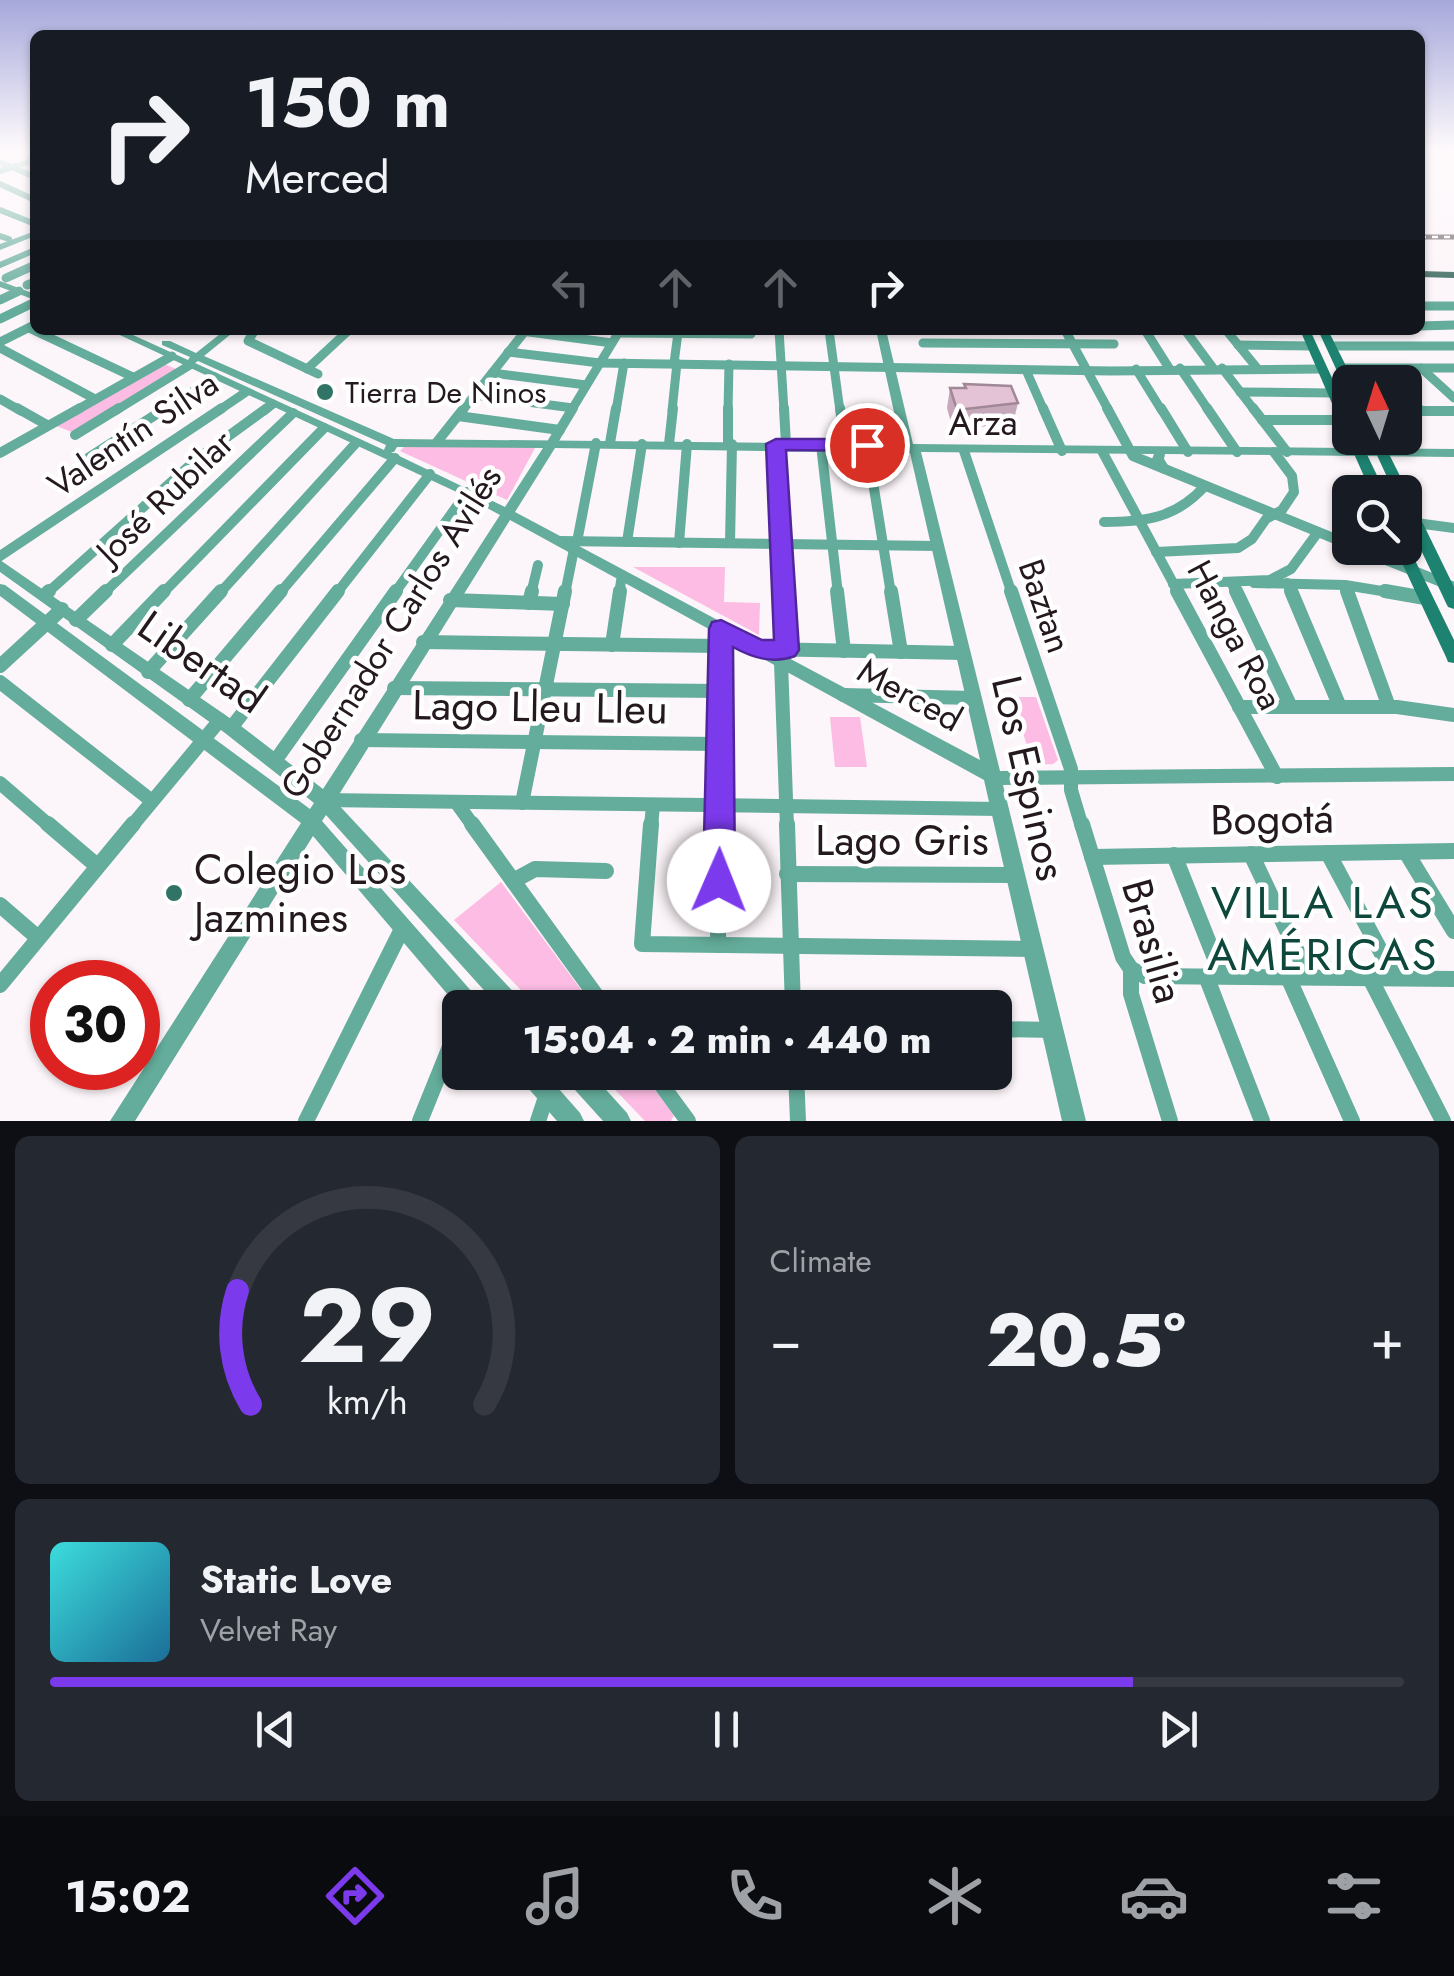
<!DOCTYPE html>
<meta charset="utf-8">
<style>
:root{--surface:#171b24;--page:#242831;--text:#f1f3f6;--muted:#9ea1a6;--line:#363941;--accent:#7c3aed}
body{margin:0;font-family:Jost,sans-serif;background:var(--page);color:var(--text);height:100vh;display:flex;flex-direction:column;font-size:38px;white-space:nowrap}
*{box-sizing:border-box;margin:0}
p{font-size:32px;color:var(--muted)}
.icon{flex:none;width:55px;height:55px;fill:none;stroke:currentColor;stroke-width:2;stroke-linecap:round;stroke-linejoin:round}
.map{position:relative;height:1121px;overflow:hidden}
.side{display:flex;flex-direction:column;gap:15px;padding:15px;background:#0d0f14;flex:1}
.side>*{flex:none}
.top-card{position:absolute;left:30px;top:30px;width:1395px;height:305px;border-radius:15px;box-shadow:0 2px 8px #0004;background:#171b24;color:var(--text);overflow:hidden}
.needle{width:65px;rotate:356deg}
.tools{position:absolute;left:1332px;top:365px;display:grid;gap:20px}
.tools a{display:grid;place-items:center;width:90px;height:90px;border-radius:15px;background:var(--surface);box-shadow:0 2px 8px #0004;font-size:50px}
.speed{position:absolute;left:30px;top:960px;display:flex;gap:20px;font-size:50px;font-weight:700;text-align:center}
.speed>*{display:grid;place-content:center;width:130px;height:130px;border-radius:50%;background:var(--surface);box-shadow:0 2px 8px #0004;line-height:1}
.speed .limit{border:15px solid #d22;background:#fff;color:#111}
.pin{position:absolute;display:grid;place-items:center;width:85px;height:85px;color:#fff;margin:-42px;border:5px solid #fff;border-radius:50%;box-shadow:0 2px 10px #0007}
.me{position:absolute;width:110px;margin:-55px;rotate:1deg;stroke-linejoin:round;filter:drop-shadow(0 0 8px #0008)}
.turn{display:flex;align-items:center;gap:35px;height:210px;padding:0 50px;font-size:45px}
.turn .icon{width:130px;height:130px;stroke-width:2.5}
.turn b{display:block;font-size:70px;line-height:85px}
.lanes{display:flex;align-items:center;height:95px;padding:0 50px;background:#0003;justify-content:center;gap:50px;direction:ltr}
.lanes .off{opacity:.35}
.big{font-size:75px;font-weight:800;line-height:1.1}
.side .widget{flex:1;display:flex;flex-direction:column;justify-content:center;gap:15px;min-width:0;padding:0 35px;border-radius:15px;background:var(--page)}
.side .dial{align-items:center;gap:0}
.dial svg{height:260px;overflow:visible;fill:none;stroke:var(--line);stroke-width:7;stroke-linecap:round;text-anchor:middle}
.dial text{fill:var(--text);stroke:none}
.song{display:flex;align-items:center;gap:30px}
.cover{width:120px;height:120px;border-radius:15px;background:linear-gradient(135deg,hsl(180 70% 55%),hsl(200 70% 35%))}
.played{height:10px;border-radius:5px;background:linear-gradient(90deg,var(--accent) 80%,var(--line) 80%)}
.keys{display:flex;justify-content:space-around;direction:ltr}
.heat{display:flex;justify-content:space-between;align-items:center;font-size:55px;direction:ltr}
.side .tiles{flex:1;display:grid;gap:15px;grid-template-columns:1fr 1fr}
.widget:last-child{grid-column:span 2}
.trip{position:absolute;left:442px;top:990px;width:570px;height:100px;border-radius:15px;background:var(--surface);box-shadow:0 2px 8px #0004;font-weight:800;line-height:100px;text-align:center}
.dock{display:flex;height:160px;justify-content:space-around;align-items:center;background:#090b0e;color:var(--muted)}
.dock .icon{width:70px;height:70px}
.dock .on{color:var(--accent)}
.dock b{font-size:45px;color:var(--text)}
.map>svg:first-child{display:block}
</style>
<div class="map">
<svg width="1454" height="1121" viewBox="0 0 1454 1121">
<rect width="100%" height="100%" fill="#fcf5f9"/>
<g fill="#fcbce3">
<polygon points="160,362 176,369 72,432 54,425"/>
<polygon points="406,445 536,446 507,500 400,451"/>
<polygon points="633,567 725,567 724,602 760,603 759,635"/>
<polygon points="1012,697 1036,697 1058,760 1053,764 1033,765"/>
<polygon points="830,717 860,717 867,767 835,767"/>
<polygon points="501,882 594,1007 537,1007 454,920"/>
<polygon points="599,1073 642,1073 674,1115 671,1121 645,1121"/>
</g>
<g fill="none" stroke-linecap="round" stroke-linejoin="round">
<g stroke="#64ac9b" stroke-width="6">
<polyline points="0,162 35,177"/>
<polyline points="0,171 35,160"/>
<polyline points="0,184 35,200"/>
<polyline points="0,210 35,224"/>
<polyline points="0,236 9,239"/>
<polyline points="0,265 35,250"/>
</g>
<g stroke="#64ac9b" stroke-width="9">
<polyline points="6,278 35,265"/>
<polyline points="27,285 35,282"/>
<polyline points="0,300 19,291"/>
<polyline points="1420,306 1454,306"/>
<polyline points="0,319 35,302"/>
<polyline points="1420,326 1454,325"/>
<polyline points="29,328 133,377"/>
<polyline points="255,330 248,341 318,374"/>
<polyline points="514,330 612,343"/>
<polyline points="779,330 784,411"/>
<polyline points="829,330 840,411"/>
<polyline points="1065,330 1109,411"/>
<polyline points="1145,330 1169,368"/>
<polyline points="1185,330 1213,368"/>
<polyline points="1226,330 1257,368"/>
<polyline points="618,333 751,334"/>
<polyline points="0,342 32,326"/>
<polyline points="923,343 1114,344"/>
<polyline points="1238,345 1312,346"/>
<polyline points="1331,346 1454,346"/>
<polyline points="0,348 95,399"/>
<polyline points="508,352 600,363 1111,371 1322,369"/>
<polyline points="674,363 678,333"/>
<polyline points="1180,368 1209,411"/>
<polyline points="1222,368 1255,411"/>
<polyline points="1342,368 1454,368"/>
<polyline points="1421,368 1454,398"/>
<polyline points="307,369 349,330"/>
<polyline points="1136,369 1162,411"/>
<polyline points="1026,370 1044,411"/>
<polyline points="492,373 586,385"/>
<polyline points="1240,392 1333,393"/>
<polyline points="474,395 573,408"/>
<polyline points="1405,395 1421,411"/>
<polyline points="0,399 21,411"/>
<polyline points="75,411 172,356"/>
<polyline points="115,411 190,365"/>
<polyline points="162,411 215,377"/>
<polyline points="218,411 246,392"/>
<polyline points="264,411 273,404"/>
<polyline points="462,411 526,330"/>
<polyline points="571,411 620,330"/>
<polyline points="616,411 624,363"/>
<polyline points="672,411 677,363"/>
<polyline points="728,411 729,364"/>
</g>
<g stroke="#64ac9b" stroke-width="10">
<polyline points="17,408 47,425"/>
<polyline points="784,408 786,445"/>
<polyline points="840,408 845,445"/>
<polyline points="1043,408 1062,451"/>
<polyline points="1107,408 1133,456 1350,545"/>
<polyline points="1161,408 1188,452"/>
<polyline points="1207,408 1237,452"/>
<polyline points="1253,408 1287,452"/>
<polyline points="1418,408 1421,411"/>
<polyline points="1405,411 1454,411"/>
<polyline points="458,416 560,430"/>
<polyline points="1262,420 1346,420"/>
<polyline points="75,435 119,408"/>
<polyline points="437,442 464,408"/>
<polyline points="552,443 573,408"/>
<polyline points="610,443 616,408"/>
<polyline points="669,444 673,408"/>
<polyline points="728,444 728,408"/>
<polyline points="776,445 784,594"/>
<polyline points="821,445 838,594"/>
<polyline points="867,445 891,594"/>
<polyline points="964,451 1012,594"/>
<polyline points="1102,451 1179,594"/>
<polyline points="0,453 80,408"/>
<polyline points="85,460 166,408"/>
<path d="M1104,522C1146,522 1176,518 1205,486"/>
<polyline points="1416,523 1454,528"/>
<polyline points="561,541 938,546"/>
<polyline points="577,542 596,443"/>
<polyline points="627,542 642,444"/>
<polyline points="679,543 687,444"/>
<polyline points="730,543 732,444"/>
<polyline points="1356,548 1454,587"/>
<polyline points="1156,552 1238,548 1252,539 1266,519 1282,510 1294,492 1292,476 1274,452"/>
<polyline points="0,556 222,408"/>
<polyline points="1254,583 1345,585 1400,594"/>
<polyline points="1287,583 1292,594"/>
<polyline points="1173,584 1270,580 1291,569 1318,532"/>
<polyline points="1232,584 1237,594"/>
<polyline points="1345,585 1348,594"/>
<polyline points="46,594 197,459 267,408"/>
<polyline points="103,594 293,413"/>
<polyline points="162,594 324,428"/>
<polyline points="219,594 356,443"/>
<polyline points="279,594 395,458"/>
<polyline points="336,594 430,474"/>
<polyline points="394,594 467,492"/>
<polyline points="531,594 538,565"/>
<polyline points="565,594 574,549"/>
<polyline points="619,594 622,575"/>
</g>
<g stroke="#64ac9b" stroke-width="14">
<polyline points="784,591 787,650"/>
<polyline points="837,591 844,651"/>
<polyline points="891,591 901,652"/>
<polyline points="1011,591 1071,769 1071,790 1082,827"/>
<polyline points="1177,591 1277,777"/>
<polyline points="1236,591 1291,707"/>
<polyline points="1291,591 1340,707"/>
<polyline points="1347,591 1389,707"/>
<polyline points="1385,591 1425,598"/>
<polyline points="45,595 49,591"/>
<polyline points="450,600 563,604"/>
<polyline points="529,603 532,591"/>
<polyline points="76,620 106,591"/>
<polyline points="423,642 721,646"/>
<polyline points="112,645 164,591"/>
<polyline points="612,645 620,591"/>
<polyline points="759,649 963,653"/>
<polyline points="781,662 787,827"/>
<polyline points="0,666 62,609"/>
<polyline points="148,672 221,591"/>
<polyline points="0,682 152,801"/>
<polyline points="394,688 720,691"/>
<polyline points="843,695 974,698"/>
<polyline points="189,700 281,591"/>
<polyline points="1239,707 1397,707 1454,715"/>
<polyline points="231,728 338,591"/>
<polyline points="361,740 719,744"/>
<polyline points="275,761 396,591"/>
<polyline points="0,783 51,827"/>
<polyline points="323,800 1000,809"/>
<polyline points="456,802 474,827"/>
<polyline points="522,803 565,591"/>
<polyline points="131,827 220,720"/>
<polyline points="651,827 653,805"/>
<polyline points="719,827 721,629"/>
</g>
<g stroke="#64ac9b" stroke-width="16">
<polyline points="48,824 96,865"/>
<polyline points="472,824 605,1008"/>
<polyline points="651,824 642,944 1034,949"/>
<polyline points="787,824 793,1008"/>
<polyline points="1082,824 1123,957 1131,969 1131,994 1170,1121"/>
<polyline points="1406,852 1454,931"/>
<polyline points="1328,853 1395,978"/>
<polyline points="1251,854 1309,977"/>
<polyline points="1174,855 1222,976"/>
<polyline points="1092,857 1454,851"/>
<polyline points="787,874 1016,875"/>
<polyline points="513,881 535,869 606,871"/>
<polyline points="0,905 37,937"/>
<polyline points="718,945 719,824"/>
<polyline points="1131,969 1145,976 1454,979"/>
<polyline points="1206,976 1262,1121"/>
<polyline points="1288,977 1352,1121"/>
<polyline points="1370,978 1443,1121"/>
<polyline points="0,985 133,824"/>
<polyline points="995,1029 1053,1030"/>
<polyline points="652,1072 688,1121"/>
<polyline points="796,1072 798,1121"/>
<polyline points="306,1121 403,927"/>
<polyline points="420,1121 460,1022"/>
<polyline points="538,1121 547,1094"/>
</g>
<g fill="#64ac9b" fill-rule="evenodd">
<polygon points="35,231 35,236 0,250 0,244"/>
<polygon points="0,281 35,294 35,300 0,287"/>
<path d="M109,330H122L188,360L190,357L162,345V341H170L196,353L225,330H236L204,356L394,439L901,444L876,330H886L913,444L1454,449V457L1165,454L1164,459L1171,470L1165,474L1161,473L1152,459L1154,454L921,452L1000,771L1454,767V781L1003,785L1086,1121H1062L984,780L510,520L335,801L522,1001L525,1008H500L326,815L322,821L480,1001L483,1008L460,1009L313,836L135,1121H110L301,823L0,596V584L5,585L310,809L314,803L225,733L0,572V560L237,723L323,789L500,515L463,495ZM198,361L386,445L384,450L195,363ZM397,447L543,448L505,507L391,452H394ZM555,448L910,453L980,760L515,512Z"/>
<polygon points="518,1072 544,1072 580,1113 584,1121 557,1121 521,1080"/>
<polygon points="563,1072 590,1072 627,1113 631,1121 603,1121 566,1080"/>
</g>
<g fill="#1d8370" fill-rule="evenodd">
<polygon points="1300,330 1310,330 1350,417 1350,435 1344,431"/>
<polygon points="1318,330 1328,330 1354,382 1350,382 1350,390 1344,386"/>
<polygon points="1348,435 1359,438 1385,492 1371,492 1347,438"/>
<polygon points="1369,438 1381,438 1408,492 1406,495 1405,492 1394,492"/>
<polygon points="1405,497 1412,501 1454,587 1454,609 1448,607 1446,603 1405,516"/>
<polygon points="1405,544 1409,548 1454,640 1454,663 1448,662 1446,657 1395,548 1405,548"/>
</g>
<polygon fill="#2a5e52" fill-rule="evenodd" points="1420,271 1454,272 1454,278 1420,277"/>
<defs>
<polyline id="rail" points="1420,237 1454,237"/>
</defs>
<use href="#rail" stroke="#5e545a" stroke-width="5"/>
<use href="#rail" stroke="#fff" stroke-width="2.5" stroke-dasharray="6" stroke-linecap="butt"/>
</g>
<polygon fill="#c5a8b9" points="964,384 1018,403 1013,423 953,430 947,408 950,388 964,388"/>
<polygon fill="#e5c3d7" stroke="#a08896" stroke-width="2.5" points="964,384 1011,386 1018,403 957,410 950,388 966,388"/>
<linearGradient id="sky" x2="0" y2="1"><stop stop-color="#a6a8db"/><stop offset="0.49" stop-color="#fefafc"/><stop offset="1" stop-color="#fefafc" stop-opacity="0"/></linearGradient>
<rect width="1454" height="308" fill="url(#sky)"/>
<path fill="#7c3aed" stroke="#51269a" stroke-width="2.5" d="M776,439H867L877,445L867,451L786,450L799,650L795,656C773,664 753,658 733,647L735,881L730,891L719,896L708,891L703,881L709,629L712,622L721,620L762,640H774L766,444Z"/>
<g fill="#317465" stroke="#fff" stroke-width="4">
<circle cx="325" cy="392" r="10"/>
<circle cx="174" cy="893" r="10"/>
</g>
<g text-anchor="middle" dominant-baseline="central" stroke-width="9" stroke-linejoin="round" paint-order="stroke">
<g font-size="30" fill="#251920" stroke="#fff" text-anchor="start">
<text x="345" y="392">Tierra De Ninos</text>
</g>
<g font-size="35" fill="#251920" stroke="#fff">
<text x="983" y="423">Arza</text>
<text transform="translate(133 434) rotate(-34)">Valentín Silva</text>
<text transform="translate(165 497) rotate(-44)">José Rubilar</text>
<text transform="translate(1045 606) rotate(71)">Baztan</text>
<text transform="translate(391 632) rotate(-58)">Gobernador Carlos Avilés</text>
<text transform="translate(1235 635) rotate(62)">Hanga Roa</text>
<text transform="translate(910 695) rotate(29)">Merced</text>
</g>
<g font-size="42" fill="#251920" stroke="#fff">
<text transform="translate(202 662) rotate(35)">Libertad</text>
<text transform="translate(540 707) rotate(1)">Lago Lleu Lleu</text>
<text transform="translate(1029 778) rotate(77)">Los Espinos</text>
<text transform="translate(1272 819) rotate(-1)">Bogotá</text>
<text x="902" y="840">Lago Gris</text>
<text transform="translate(1153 941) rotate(74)">Brasilia</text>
</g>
<g font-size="42" fill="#251920" stroke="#fff" text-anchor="start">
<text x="194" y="869">Colegio Los<tspan x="194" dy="48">Jazmines</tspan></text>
</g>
<g font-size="45" letter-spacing="2.5" fill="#0e473c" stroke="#fff">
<text x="1323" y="902">VILLA LAS<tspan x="1323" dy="52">AMÉRICAS</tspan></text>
</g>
</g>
</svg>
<div class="tools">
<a><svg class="needle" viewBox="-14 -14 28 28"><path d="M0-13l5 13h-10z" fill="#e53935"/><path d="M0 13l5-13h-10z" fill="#9ea1a6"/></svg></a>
<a><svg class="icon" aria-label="search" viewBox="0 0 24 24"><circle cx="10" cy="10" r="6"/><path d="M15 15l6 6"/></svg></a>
</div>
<div class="speed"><div class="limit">30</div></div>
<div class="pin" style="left:867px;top:445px;background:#d93025"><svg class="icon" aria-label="arrive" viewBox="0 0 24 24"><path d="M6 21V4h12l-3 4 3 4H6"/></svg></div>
<svg class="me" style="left:719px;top:881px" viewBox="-20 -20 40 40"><circle r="19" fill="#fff"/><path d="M0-13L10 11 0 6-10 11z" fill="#7c3aed"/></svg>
<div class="trip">15:04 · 2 min · 440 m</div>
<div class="top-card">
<div class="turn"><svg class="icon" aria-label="right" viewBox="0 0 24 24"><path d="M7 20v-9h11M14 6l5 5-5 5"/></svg><div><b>150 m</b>Merced</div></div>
<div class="lanes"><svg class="icon off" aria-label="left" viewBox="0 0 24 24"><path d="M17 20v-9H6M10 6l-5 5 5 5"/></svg><svg class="icon off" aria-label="ahead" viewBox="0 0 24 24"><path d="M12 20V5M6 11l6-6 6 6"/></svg><svg class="icon off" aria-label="ahead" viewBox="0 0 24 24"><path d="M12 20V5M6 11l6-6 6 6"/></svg><svg class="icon" aria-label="right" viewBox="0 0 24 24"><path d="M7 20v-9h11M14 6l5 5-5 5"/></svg></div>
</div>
</div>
<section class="side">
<div class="tiles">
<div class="widget dial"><svg viewBox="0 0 100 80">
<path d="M14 69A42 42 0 1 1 86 69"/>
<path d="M14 69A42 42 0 0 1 10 34" stroke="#7c3aed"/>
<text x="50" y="56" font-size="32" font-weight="700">29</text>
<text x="50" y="72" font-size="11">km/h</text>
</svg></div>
<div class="widget"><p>Climate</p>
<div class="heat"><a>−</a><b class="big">20.5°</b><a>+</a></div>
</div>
<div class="widget">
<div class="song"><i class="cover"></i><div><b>Static Love</b><p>Velvet Ray</p></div></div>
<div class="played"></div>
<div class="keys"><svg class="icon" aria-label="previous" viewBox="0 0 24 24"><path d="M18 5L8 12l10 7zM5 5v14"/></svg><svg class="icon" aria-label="pause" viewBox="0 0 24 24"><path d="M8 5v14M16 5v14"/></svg><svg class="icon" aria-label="next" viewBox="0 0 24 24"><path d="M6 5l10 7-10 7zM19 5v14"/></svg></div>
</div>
</div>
</section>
<nav class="dock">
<b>15:02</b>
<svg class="icon on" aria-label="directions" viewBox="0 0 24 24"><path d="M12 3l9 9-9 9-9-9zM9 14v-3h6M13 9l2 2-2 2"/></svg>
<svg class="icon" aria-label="music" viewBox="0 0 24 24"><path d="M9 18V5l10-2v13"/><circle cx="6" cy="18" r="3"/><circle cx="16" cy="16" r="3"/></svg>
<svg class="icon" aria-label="phone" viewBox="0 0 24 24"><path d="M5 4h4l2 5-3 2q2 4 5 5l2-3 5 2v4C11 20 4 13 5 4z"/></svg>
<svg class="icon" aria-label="climate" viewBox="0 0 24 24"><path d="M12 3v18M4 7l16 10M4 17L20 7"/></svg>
<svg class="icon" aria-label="car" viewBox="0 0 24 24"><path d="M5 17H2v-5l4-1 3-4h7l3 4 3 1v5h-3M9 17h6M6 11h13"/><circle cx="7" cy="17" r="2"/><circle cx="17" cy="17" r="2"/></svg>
<svg class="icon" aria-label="filters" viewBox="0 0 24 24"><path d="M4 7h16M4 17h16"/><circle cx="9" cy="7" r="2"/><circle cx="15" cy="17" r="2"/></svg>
</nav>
